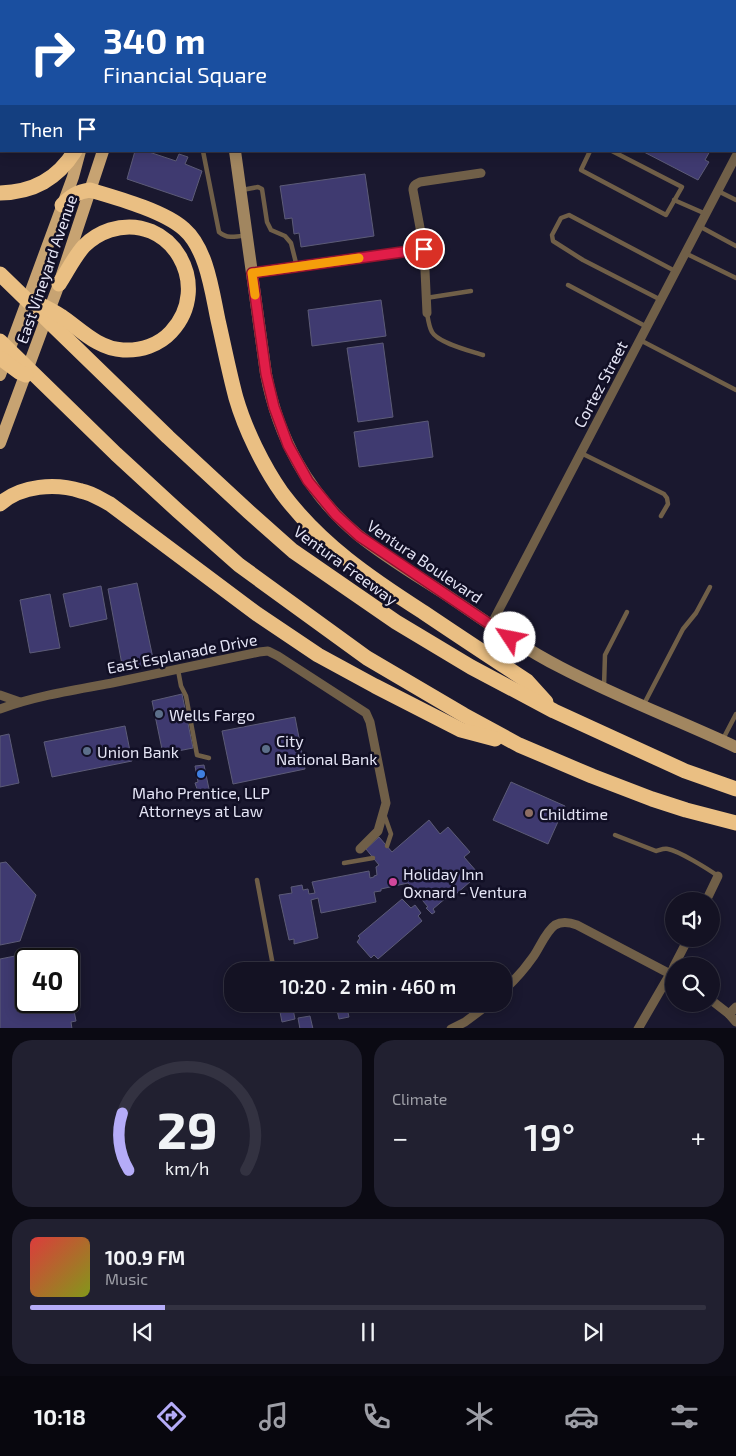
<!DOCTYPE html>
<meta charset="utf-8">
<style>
:root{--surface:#141223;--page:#212030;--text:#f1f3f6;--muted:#9d9ea6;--line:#333241;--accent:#b5acf8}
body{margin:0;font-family:"Exo 2",sans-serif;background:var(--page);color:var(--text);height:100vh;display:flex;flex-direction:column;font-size:19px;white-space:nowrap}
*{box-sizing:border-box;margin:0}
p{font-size:16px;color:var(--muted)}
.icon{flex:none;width:28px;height:28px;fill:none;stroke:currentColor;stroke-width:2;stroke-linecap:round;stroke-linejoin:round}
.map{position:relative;height:1028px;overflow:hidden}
.panel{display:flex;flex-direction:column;gap:12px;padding:12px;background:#0b0a13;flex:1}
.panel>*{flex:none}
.guide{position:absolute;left:0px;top:0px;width:736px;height:152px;box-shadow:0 2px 12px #0003,0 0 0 1px var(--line);background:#1a4fa0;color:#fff;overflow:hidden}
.fabs{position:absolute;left:665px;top:892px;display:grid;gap:10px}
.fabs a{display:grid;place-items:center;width:55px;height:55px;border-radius:50%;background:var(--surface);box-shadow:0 2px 12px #0003,0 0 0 1px var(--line);font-size:25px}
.speed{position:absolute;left:15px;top:948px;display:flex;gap:10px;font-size:25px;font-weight:700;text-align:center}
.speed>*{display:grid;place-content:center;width:65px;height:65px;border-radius:50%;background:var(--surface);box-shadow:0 2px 12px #0003,0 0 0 1px var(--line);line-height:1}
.speed .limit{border:2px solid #111;border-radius:8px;background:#fff;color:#111}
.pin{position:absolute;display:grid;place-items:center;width:42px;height:42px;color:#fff;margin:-21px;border:2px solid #fff;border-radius:50%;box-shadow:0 1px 5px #0007}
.me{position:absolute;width:55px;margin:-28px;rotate:304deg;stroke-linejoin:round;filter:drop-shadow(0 0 4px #0008)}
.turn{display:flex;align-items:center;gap:18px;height:105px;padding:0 20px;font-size:22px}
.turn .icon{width:65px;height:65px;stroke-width:2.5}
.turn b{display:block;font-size:35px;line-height:42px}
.then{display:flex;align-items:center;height:48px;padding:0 20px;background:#0003;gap:10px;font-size:19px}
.big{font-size:38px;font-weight:600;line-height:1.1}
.panel .widget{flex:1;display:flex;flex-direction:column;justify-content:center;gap:8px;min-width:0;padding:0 18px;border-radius:20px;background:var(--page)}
.panel .dial{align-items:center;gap:0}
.dial svg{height:130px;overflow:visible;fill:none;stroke:var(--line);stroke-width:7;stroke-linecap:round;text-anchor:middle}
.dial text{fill:var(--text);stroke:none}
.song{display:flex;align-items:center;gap:15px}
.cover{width:60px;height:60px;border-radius:8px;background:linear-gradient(135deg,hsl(0 70% 55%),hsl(70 70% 35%))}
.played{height:5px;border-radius:2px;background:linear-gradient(90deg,var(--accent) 20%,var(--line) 20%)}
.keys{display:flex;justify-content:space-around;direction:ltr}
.heat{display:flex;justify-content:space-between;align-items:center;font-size:28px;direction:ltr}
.panel .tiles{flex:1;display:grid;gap:12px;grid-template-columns:1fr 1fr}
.widget:last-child{grid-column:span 2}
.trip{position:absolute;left:224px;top:962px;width:288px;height:50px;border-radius:20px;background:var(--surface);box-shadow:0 2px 12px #0003,0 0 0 1px var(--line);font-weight:600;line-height:50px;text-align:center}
.menu{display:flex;height:80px;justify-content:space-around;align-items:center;background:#08070e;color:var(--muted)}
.menu .icon{width:35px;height:35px}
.menu .current{color:var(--accent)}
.menu b{font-size:22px;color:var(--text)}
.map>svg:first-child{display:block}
</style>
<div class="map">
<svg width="736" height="1029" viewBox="0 0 736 1029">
<rect width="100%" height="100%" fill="#1a182f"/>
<g fill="#3f3a70" stroke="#5c5b77">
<polygon points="364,0 474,0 473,1 364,1"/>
<polygon points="135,151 146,151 176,161 179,154 188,157 185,164 202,171 192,201 127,179"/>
<polygon points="642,151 710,151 705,160 709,162 698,180"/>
<polygon points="365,174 374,236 301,247 299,233 294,234 292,218 285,219 280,186"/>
<polygon points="381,300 386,336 312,346 308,310"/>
<polygon points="383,343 393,417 358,422 347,348"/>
<polygon points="428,421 433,457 359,467 354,432"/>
<polygon points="137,583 154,663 123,670 108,589"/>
<polygon points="101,586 107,619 70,627 63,594"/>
<polygon points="50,594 60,648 30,653 20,600"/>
<polygon points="182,694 193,748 163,754 152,701"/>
<polygon points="295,717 305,769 233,784 222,731"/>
<polygon points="125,726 132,761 52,777 44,742"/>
<polygon points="9,734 19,783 0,787 0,736"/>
<polygon points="204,765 209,789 200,791 199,789 197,789 195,783 198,782 195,766"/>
<polygon points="511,782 565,806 548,844 493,820"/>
<polygon points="429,820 440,834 448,827 470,852 464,857 477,872 469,879 471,881 456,894 454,891 433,909 435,912 432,914 426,908 428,907 408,883 381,889 381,891 374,892 376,902 321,913 318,898 311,900 318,938 294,944 294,939 289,940 279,895 292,893 291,887 302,885 303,890 308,889 309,894 315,893 312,882 369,871 370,878 374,877 374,876 377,875 376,867 379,865 366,849 379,837 392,852"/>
<polygon points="6,862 36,895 20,941 0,945 0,863"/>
<polygon points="402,899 411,908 415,905 421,913 418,916 422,921 378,959 374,955 371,958 357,942 360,938 358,936"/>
<polygon points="55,948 56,956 63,955 63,959 26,959 26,1001 69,1001 69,985 76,1021 71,1022 72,1029 0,1029 0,959"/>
<polygon points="347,1008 349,1017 339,1019 337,1010"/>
<polygon points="293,1009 295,1019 282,1022 280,1012"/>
<polygon points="310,1016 313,1029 300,1029 298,1018"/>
</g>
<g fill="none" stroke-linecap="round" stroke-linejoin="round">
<g stroke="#705f48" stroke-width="4.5">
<polyline points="36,1 36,0"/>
<polyline points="735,106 736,108"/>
<path d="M203,151L219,232C227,239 235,237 246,235"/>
<polyline points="590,151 581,170 666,215 682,187 612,151"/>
<polyline points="242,190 258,187 262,189 267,222 271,230 285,236 291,243 297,267"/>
<polyline points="718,191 736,200"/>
<polyline points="674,200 706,214"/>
<polyline points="699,226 736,246"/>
<polyline points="685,253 736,278"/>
<polyline points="568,285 647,327"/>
<polyline points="426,298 471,291"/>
<polyline points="661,300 583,260 553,241 552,235 561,218 569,215 675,271"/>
<path d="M427,313C428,319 429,327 432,332C438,343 471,351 483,355"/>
<polyline points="640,340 736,390"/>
<polyline points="581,453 664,494 667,498 668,504 661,516"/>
<polyline points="178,670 181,686 186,696 197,755 209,758"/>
<polyline points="604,686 605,655 627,612"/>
<polyline points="644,704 683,629 696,613 710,587"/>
<polyline points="723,739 736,714"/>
<polyline points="384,814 391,834 387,846"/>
<path d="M615,835L656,851C660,850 664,848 668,849C679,851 708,869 718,876"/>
<polyline points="344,863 373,858"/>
<polyline points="257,880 274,971"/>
</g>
<g stroke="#705f48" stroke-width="9">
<polyline points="252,273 424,249"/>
<path d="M427,313L424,249L413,190C413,185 416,184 420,182L481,173"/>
<polyline points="491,625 736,156"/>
<polyline points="0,695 20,702"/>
<path d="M0,709C36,696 74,690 112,683C161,673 210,662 259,652L268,651L278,656L366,713L370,722L386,803L378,831L360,849"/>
<polyline points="706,901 718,876"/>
<polyline points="674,966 688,939"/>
<path d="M502,992C514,981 524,970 533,957C539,949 546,931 555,925C562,921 569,922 577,925L674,976"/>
<polyline points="711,1000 729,1014 736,1022"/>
<polyline points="729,1014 736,1007"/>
<polyline points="451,1029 465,1022 489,1004"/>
<polyline points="638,1029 674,967"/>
</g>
<g stroke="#a18660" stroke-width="12">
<polyline points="21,0 24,1"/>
<polyline points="0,11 1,11"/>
<path d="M235,151L266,374C278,437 308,494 358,535C384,556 414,574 442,592C481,618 519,646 560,667C617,697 678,720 736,747"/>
</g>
<g stroke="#c7a372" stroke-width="12">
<polyline points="132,1 133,0"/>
<polyline points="153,1 153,0"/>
<polyline points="0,375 73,177 80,151"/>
<polyline points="0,443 59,284 103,151"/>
</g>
<g stroke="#eabf83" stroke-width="15">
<path d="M0,193C34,192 57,179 75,151"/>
<path d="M62,205C71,196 77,192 90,190C117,198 164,211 184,229C207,249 212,292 218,320C224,346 229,372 236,398C245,429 263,466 282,493C320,544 370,578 423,612C457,635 492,658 527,681L546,702"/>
<polyline points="0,274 168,437 249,512 293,551 396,622 471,667 554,711 685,771 736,789"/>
<path d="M37,303C45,307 53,311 61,316C80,329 98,349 123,350C141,351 159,345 171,332C214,286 171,211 110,230C101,233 91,239 84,246C74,257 67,272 59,284"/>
<polyline points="0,341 116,454 178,511 239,565 367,658 464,715 519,745 592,776 652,799 686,810 736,823"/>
<polyline points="0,358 19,372 26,375"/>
<path d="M0,504C21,485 56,483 81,491C92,493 100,499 110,504L257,614L318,655L375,686L461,730L495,739"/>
</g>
</g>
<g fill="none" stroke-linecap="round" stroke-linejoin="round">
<defs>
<polyline id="route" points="424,249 252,273 266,374 274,407 288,445 308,481 336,515 359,536 510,638"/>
</defs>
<use href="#route" stroke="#92132f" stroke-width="12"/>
<use href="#route" stroke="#e11d48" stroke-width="9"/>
<polyline stroke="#f59e0b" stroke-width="9" points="255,295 252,273 359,258"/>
</g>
<g fill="#5c6f8a" stroke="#110f25" stroke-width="2">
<circle cx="159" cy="714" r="5"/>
<circle cx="266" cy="749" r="5"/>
<circle cx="87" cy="751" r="5"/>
</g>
<circle fill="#3f7fe0" stroke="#110f25" stroke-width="2" cx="201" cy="774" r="5"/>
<circle fill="#8d6e63" stroke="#110f25" stroke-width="2" cx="529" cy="813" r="5"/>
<circle fill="#d1479c" stroke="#110f25" stroke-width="2" cx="393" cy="882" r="5"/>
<g text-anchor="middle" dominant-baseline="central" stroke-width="5" stroke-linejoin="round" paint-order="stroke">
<g font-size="16" fill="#e4e4f5" stroke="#110f25">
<text transform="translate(46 269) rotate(-71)">East Vineyard Avenue</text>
<text transform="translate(600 384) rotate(-62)">Cortez Street</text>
<text transform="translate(425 561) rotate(34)">Ventura Boulevard</text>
<text transform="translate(346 565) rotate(36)">Ventura Freeway</text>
<text transform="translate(182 653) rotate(-11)">East Esplanade Drive</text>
</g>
<g font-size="16" fill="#e4e4f5" stroke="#110f25" text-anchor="start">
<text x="169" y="714">Wells Fargo</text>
<text x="276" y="740">City<tspan x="276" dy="18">National Bank</tspan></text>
<text x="97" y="751">Union Bank</text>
<text x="201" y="792" text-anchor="middle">Maho Prentice, LLP<tspan x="201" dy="18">Attorneys at Law</tspan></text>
<text x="539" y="813">Childtime</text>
<text x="403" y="873">Holiday Inn<tspan x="403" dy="18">Oxnard - Ventura</tspan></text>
</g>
</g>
</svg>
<div class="fabs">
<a><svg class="icon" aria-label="sound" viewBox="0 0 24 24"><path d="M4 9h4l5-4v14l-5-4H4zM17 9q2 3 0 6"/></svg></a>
<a><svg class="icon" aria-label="search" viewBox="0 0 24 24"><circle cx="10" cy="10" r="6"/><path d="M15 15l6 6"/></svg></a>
</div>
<div class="speed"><div class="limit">40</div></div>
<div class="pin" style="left:424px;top:249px;background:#d93025"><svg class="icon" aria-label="arrive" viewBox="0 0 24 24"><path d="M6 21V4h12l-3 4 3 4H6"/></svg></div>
<svg class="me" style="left:510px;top:638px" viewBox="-20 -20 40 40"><circle r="19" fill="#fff"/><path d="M0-13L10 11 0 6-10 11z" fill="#e11d48"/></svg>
<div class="trip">10:20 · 2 min · 460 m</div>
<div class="guide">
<div class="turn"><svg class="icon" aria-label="right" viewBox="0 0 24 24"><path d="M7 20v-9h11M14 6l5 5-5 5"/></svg><div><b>340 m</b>Financial Square</div></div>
<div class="then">Then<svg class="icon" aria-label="arrive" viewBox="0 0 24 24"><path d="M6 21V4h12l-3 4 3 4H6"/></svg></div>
</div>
</div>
<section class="panel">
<div class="tiles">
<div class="widget dial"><svg viewBox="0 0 100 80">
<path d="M14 69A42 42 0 1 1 86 69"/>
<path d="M14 69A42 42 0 0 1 10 34" stroke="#b5acf8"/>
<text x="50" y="56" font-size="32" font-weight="700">29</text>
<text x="50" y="72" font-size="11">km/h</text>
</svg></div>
<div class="widget"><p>Climate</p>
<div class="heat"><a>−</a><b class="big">19°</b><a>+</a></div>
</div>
<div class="widget">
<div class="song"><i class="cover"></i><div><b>100.9 FM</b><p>Music</p></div></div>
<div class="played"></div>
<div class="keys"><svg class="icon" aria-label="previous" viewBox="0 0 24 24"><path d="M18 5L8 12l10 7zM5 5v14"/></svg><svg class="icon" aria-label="pause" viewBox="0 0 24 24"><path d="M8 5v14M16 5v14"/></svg><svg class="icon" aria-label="next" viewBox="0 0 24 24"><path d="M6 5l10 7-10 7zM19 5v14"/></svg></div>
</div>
</div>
</section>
<nav class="menu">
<b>10:18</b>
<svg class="icon current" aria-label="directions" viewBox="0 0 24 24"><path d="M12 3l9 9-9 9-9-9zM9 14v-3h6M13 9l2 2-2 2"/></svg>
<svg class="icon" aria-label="music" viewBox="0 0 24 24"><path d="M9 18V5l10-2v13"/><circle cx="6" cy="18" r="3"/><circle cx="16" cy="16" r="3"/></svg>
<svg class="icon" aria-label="phone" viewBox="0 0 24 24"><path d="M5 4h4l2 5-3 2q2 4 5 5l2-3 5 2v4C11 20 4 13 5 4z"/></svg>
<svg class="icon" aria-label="climate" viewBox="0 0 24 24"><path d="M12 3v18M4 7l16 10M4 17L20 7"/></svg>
<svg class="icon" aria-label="car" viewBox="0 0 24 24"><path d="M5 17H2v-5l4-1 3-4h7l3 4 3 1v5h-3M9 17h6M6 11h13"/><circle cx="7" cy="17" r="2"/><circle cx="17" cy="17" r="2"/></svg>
<svg class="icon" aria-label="filters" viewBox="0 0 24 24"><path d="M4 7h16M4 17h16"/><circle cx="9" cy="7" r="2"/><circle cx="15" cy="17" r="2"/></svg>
</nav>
